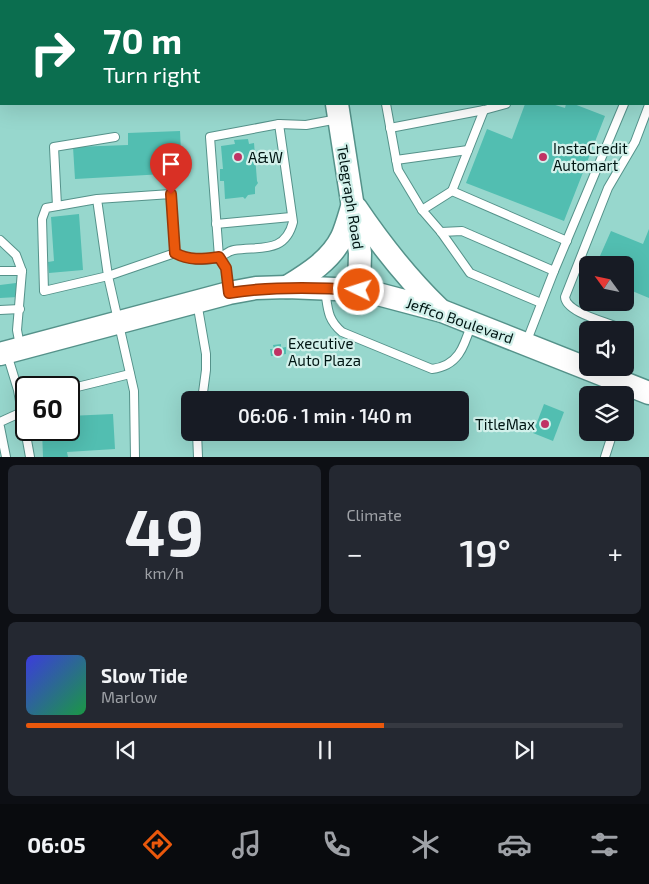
<!DOCTYPE html>
<meta charset="utf-8">
<style>
:root{--surface:#171b24;--page:#242831;--text:#f1f3f6;--muted:#9ea1a6;--line:#363941;--accent:#ea580c}
body{margin:0;font-family:"Exo 2",sans-serif;background:var(--page);color:var(--text);height:100vh;display:flex;flex-direction:column;font-size:19px;white-space:nowrap}
*{box-sizing:border-box;margin:0}
p{font-size:16px;color:var(--muted)}
.icon{flex:none;width:28px;height:28px;fill:none;stroke:currentColor;stroke-width:2;stroke-linecap:round;stroke-linejoin:round}
.map{position:relative;height:457px;overflow:hidden}
.side{display:flex;flex-direction:column;gap:8px;padding:8px;background:#0d0f14;flex:1}
.side>*{flex:none}
.guide{position:absolute;left:0px;top:0px;width:650px;height:105px;box-shadow:0 5px 20px #0002;background:#0b6e4f;color:#fff;overflow:hidden}
.needle{width:32px;rotate:303deg}
.buttons{position:absolute;left:579px;top:256px;display:grid;gap:10px}
.buttons a{display:grid;place-items:center;width:55px;height:55px;border-radius:8px;background:var(--surface);box-shadow:0 5px 20px #0002;font-size:25px}
.speed{position:absolute;left:15px;top:376px;display:flex;gap:10px;font-size:25px;font-weight:700;text-align:center}
.speed>*{display:grid;place-content:center;width:65px;height:65px;border-radius:50%;background:var(--surface);box-shadow:0 5px 20px #0002;line-height:1}
.speed .limit{border:2px solid #111;border-radius:8px;background:#fff;color:#111}
.pin{position:absolute;display:grid;place-items:center;width:42px;height:42px;color:#fff;margin:-51px -21px;border-radius:50% 50% 50% 0;rotate:-45deg;box-shadow:0 0 5px #0007}
.pin .icon{rotate:45deg}
.me{position:absolute;width:55px;margin:-28px;rotate:274deg;stroke-linejoin:round;filter:drop-shadow(0 0 4px #0008)}
.turn{display:flex;align-items:center;gap:18px;height:105px;padding:0 20px;font-size:22px}
.turn .icon{width:65px;height:65px;stroke-width:2.5}
.turn b{display:block;font-size:35px;line-height:42px}
.big{font-size:38px;font-weight:600;line-height:1.1}
.side .widget{flex:1;display:flex;flex-direction:column;justify-content:center;gap:8px;min-width:0;padding:0 18px;border-radius:8px;background:var(--page)}
.side .dial{align-items:center;gap:0}
.dial b{font-size:65px;line-height:1}
.song{display:flex;align-items:center;gap:15px}
.cover{width:60px;height:60px;border-radius:8px;background:linear-gradient(135deg,hsl(240 70% 55%),hsl(140 70% 35%))}
.played{height:5px;border-radius:2px;background:linear-gradient(90deg,var(--accent) 60%,var(--line) 60%)}
.keys{display:flex;justify-content:space-around;direction:ltr}
.heat{display:flex;justify-content:space-between;align-items:center;font-size:28px;direction:ltr}
.side .tiles{flex:1;display:grid;gap:8px;grid-template-columns:1fr 1fr}
.widget:last-child{grid-column:span 2}
.trip{position:absolute;left:181px;top:391px;width:288px;height:50px;border-radius:8px;background:var(--surface);box-shadow:0 5px 20px #0002;font-weight:600;line-height:50px;text-align:center}
.tab-bar{display:flex;height:80px;justify-content:space-around;align-items:center;background:#090b0e;color:var(--muted)}
.tab-bar .icon{width:35px;height:35px}
.tab-bar .active{color:var(--accent)}
.tab-bar b{font-size:22px;color:var(--text)}
.map>svg:first-child{display:block}
</style>
<div class="map">
<svg width="649" height="457" viewBox="0 0 649 457">
<rect width="100%" height="100%" fill="#97d7cd"/>
<g fill="#52beb1">
<polygon points="525,104 552,104 565,108 566,104 574,104 605,116 564,221 466,183 487,129 512,139"/>
<polygon points="180,131 182,173 75,179 73,147 128,145 128,133"/>
<polygon points="248,139 249,144 254,143 257,181 258,183 255,187 255,194 248,195 245,199 243,197 225,199 224,181 220,181 220,169 223,169 221,146 235,144 234,140"/>
<polygon points="79,214 83,270 49,273 48,262 54,261 51,217"/>
<polygon points="649,229 649,298 625,288 625,265 596,265 611,231 643,244"/>
<polygon points="16,283 18,297 0,298 0,285"/>
<polygon points="281,344 281,348 286,347 286,354 271,356 270,349 274,349 273,345"/>
<polygon points="544,404 564,412 553,441 533,433"/>
<polygon points="113,414 115,449 67,452 68,457 43,457 42,430 69,430 69,416"/>
</g>
<g fill="none" stroke-linecap="round" stroke-linejoin="round">
<defs>
<g id="lane">
<polyline points="476,0 476,1"/>
<polyline points="638,0 645,1"/>
<polyline points="96,1 96,0"/>
<polyline points="386,104 398,170 422,210 441,232 470,273 541,303"/>
<polyline points="390,128 484,110 506,104"/>
<polyline points="396,160 468,150"/>
<polyline points="452,191 484,110"/>
<polyline points="97,199 171,194 175,253 108,276 44,291 42,219 46,208 97,199 108,276 134,391 135,457"/>
<polyline points="57,206 54,147 115,137"/>
<polyline points="422,210 452,191 567,241"/>
<polyline points="216,224 291,217"/>
<polyline points="441,232 462,231 554,271"/>
<polyline points="0,240 16,255 22,271"/>
<path d="M175,253C188,260 206,262 220,257C225,255 228,251 234,250C260,246 285,254 293,222L279,124"/>
<polyline points="0,271 22,271 17,330 20,346"/>
<path d="M325,290C328,309 327,319 342,332L432,369C458,366 464,347 471,325"/>
<polyline points="229,291 226,268 219,257 210,137 279,124 306,125 338,119"/>
<polyline points="197,302 206,354 206,370 202,400"/>
<polyline points="0,310 20,309"/>
<path d="M621,330L615,326C603,321 566,312 565,297L608,188L635,142L649,105"/>
<polyline points="625,335 625,340"/>
<polyline points="526,343 554,271 624,104"/>
<polyline points="7,354 18,390 30,457"/>
<polyline points="69,389 130,374"/>
<polyline points="0,422 22,412"/>
<polyline points="0,427 6,457"/>
<polyline points="197,432 198,457"/>
<polyline points="605,457 613,432"/>
</g>
<g id="primary">
<polyline points="314,0 315,1"/>
<polyline points="337,104 360,253 359,290"/>
<path d="M356,208C381,245 407,278 439,309"/>
<path d="M287,287C308,274 331,260 342,237C346,228 349,217 352,207"/>
<polyline points="0,354 229,293 256,288 287,287 359,290 374,293 442,311 649,393"/>
</g>
</defs>
<use href="#lane" stroke="#55928a" stroke-width="10"/>
<use href="#primary" stroke="#55928a" stroke-width="25"/>
<use href="#lane" stroke="#fff" stroke-width="8"/>
<use href="#primary" stroke="#fff" stroke-width="22"/>
</g>
<g fill="none" stroke-linecap="round" stroke-linejoin="round">
<defs>
<path id="route" d="M171,194L175,253C190,261 203,259 219,257L226,268L229,293C272,286 315,287 359,290"/>
</defs>
<use href="#route" stroke="#983908" stroke-width="12"/>
<use href="#route" stroke="#ea580c" stroke-width="9"/>
</g>
<g fill="#c03364" stroke="#d2f1eb" stroke-width="2">
<circle cx="238" cy="157" r="5"/>
<circle cx="543" cy="157" r="5"/>
<circle cx="278" cy="352" r="5"/>
<circle cx="545" cy="424" r="5"/>
</g>
<g text-anchor="middle" dominant-baseline="central" stroke-width="4.5" stroke-linejoin="round" paint-order="stroke">
<g font-size="15" fill="#001513" stroke="#d2f1eb" text-anchor="start">
<text x="553" y="148">InstaCredit<tspan x="553" dy="17">Automart</tspan></text>
<text x="248" y="157">A&amp;W</text>
<text x="288" y="343">Executive<tspan x="288" dy="17">Auto Plaza</tspan></text>
<text x="535" y="424" text-anchor="end">TitleMax</text>
</g>
<g font-size="15" fill="#001513" stroke="#d2f1eb">
<text transform="translate(351 197) rotate(81)">Telegraph Road</text>
<text transform="translate(460 320) rotate(19)">Jeffco Boulevard</text>
</g>
</g>
</svg>
<div class="buttons">
<a><svg class="needle" viewBox="-14 -14 28 28"><path d="M0-13l5 13h-10z" fill="#e53935"/><path d="M0 13l5-13h-10z" fill="#9ea1a6"/></svg></a>
<a><svg class="icon" aria-label="sound" viewBox="0 0 24 24"><path d="M4 9h4l5-4v14l-5-4H4zM17 9q2 3 0 6"/></svg></a>
<a><svg class="icon" aria-label="layers" viewBox="0 0 24 24"><path d="M12 4l9 5-9 5-9-5zM3 14l9 5 9-5"/></svg></a>
</div>
<div class="speed"><div class="limit">60</div></div>
<div class="pin" style="left:171px;top:194px;background:#d93025"><svg class="icon" aria-label="arrive" viewBox="0 0 24 24"><path d="M6 21V4h12l-3 4 3 4H6"/></svg></div>
<svg class="me" style="left:359px;top:290px" viewBox="-20 -20 40 40"><circle r="17" fill="#ea580c" stroke="#fff" stroke-width="3"/><path d="M0-11L8 9 0 5-8 9z" fill="#fff"/></svg>
<div class="trip">06:06 · 1 min · 140 m</div>
<div class="guide">
<div class="turn"><svg class="icon" aria-label="right" viewBox="0 0 24 24"><path d="M7 20v-9h11M14 6l5 5-5 5"/></svg><div><b>70 m</b>Turn right</div></div>
</div>
</div>
<section class="side">
<div class="tiles">
<div class="widget dial"><b>49</b><p>km/h</p></div>
<div class="widget"><p>Climate</p>
<div class="heat"><a>−</a><b class="big">19°</b><a>+</a></div>
</div>
<div class="widget">
<div class="song"><i class="cover"></i><div><b>Slow Tide</b><p>Marlow</p></div></div>
<div class="played"></div>
<div class="keys"><svg class="icon" aria-label="previous" viewBox="0 0 24 24"><path d="M18 5L8 12l10 7zM5 5v14"/></svg><svg class="icon" aria-label="pause" viewBox="0 0 24 24"><path d="M8 5v14M16 5v14"/></svg><svg class="icon" aria-label="next" viewBox="0 0 24 24"><path d="M6 5l10 7-10 7zM19 5v14"/></svg></div>
</div>
</div>
</section>
<nav class="tab-bar">
<b>06:05</b>
<svg class="icon active" aria-label="directions" viewBox="0 0 24 24"><path d="M12 3l9 9-9 9-9-9zM9 14v-3h6M13 9l2 2-2 2"/></svg>
<svg class="icon" aria-label="music" viewBox="0 0 24 24"><path d="M9 18V5l10-2v13"/><circle cx="6" cy="18" r="3"/><circle cx="16" cy="16" r="3"/></svg>
<svg class="icon" aria-label="phone" viewBox="0 0 24 24"><path d="M5 4h4l2 5-3 2q2 4 5 5l2-3 5 2v4C11 20 4 13 5 4z"/></svg>
<svg class="icon" aria-label="climate" viewBox="0 0 24 24"><path d="M12 3v18M4 7l16 10M4 17L20 7"/></svg>
<svg class="icon" aria-label="car" viewBox="0 0 24 24"><path d="M5 17H2v-5l4-1 3-4h7l3 4 3 1v5h-3M9 17h6M6 11h13"/><circle cx="7" cy="17" r="2"/><circle cx="17" cy="17" r="2"/></svg>
<svg class="icon" aria-label="filters" viewBox="0 0 24 24"><path d="M4 7h16M4 17h16"/><circle cx="9" cy="7" r="2"/><circle cx="15" cy="17" r="2"/></svg>
</nav>
